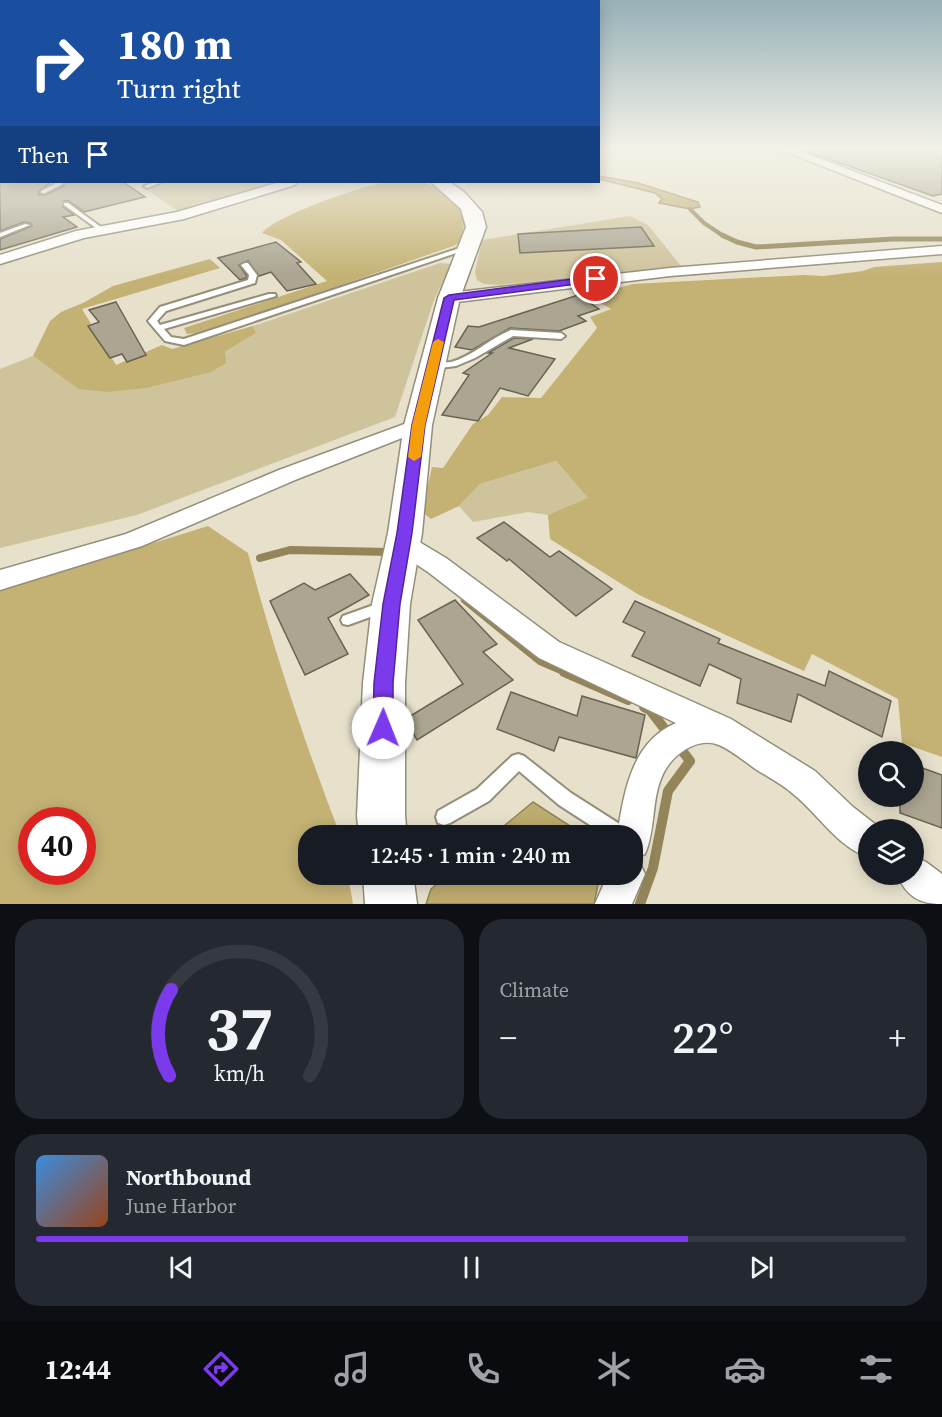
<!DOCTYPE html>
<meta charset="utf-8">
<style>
:root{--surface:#171b24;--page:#242831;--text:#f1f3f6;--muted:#9ea1a6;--line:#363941;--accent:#7c3aed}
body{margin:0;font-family:"Source Serif 4",serif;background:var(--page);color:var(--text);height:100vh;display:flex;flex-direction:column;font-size:22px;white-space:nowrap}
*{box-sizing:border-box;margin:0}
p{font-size:20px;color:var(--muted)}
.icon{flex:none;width:33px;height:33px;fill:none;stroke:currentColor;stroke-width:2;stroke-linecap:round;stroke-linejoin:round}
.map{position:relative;height:904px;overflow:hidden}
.drawer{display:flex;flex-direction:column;gap:15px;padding:15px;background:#0d0f14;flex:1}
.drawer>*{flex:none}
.hud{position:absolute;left:0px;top:0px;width:600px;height:183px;box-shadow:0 3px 15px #0003;background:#1a4fa0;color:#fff;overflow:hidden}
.fabs{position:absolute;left:858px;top:741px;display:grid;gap:12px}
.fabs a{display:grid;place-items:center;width:66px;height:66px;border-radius:50%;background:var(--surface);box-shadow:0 3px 15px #0003;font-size:30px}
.speed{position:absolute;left:18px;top:807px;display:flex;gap:12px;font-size:30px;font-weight:700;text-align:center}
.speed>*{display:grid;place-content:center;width:78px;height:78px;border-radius:50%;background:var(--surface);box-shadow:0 3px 15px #0003;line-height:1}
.speed .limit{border:9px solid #d22;background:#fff;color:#111}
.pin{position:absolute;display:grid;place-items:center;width:51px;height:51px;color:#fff;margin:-26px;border:3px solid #fff;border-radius:50%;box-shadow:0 2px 6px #0007}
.me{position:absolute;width:66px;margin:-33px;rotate:1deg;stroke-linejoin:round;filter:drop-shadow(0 0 4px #0008)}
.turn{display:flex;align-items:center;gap:21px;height:126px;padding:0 18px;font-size:27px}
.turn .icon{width:78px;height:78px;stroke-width:2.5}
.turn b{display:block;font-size:42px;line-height:51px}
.then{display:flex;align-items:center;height:57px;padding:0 18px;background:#0003;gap:12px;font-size:22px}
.big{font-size:45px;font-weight:600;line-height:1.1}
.drawer .widget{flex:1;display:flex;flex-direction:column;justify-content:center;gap:9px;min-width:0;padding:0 21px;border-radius:24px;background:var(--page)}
.drawer .dial{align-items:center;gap:0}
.dial svg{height:156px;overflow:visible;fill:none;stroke:var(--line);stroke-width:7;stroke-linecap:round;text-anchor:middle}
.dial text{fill:var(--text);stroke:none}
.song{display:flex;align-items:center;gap:18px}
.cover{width:72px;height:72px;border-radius:9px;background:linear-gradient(135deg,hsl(210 70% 55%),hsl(20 70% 35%))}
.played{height:6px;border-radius:3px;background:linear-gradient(90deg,var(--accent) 75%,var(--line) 75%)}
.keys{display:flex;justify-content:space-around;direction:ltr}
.heat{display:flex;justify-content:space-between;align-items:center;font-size:33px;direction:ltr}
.drawer .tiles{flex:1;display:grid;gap:15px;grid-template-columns:1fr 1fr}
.widget:last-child{grid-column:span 2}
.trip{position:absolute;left:298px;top:825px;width:345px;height:60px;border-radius:24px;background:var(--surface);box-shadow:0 3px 15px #0003;font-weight:600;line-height:60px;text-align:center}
.menu{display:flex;height:96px;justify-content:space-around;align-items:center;background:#090b0e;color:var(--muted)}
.menu .icon{width:42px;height:42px}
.menu .on{color:var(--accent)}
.menu b{font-size:27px;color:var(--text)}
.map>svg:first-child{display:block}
</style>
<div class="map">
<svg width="942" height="904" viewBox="0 0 942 904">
<rect width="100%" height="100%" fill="#e7e1cc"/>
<g fill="#cfc39c">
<polygon points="171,182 277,182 178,211 147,190"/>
<polygon points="630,216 648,225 681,266 498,285 484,284 477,280 475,272 482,240"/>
<polygon points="440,263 451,264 434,300 395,417 137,515 0,548 0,369 33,356 78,389 224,353 256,333 253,326"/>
<polygon points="556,461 589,499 548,515 528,512 473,522 459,506 480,484"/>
</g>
<g fill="#c4b275" fill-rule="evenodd">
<path d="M415,182C440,184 450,195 465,214L462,241L456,245L207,332L187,334L184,328L327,281L281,240L262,233C276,216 354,189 377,184C389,182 402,183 415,182Z"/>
<polygon points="210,259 220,268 82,309 116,365 162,345 172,349 253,326 256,333 225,352 226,363 211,372 146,388 107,392 78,389 33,356 50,321 61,312 83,303 113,286"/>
<polygon points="942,262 942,757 902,743 898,699 812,654 804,671 639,595 550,539 548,515 588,498 556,461 480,484 459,506 431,519 422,512 432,467 443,468 473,424 488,415 502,397 541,398 597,328 590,317 611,309 589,296 633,284 804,275 824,276 863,271 874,267"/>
<path d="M208,526L248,553C273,649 305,743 340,835L309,836V874L348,875L353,904H0V591ZM32,820H82V872H32Z"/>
</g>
<g fill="#beab6f" stroke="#938559" stroke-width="1.5">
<polygon points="599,176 638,183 698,202 700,207 690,209 659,203 662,199 655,193 599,179"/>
<polygon points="533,802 584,835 493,835"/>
<polygon points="448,875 448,874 600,875 594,904 426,904 431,889"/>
</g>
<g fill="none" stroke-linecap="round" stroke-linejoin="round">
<polyline stroke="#938559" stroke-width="4" points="690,209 704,223 725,237"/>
<polyline stroke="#938559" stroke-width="5" points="722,235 737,242 756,247 893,239 942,239"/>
<g stroke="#938559" stroke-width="8">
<polyline points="260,558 290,550 391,552"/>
<polyline points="465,600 540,661 568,673"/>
</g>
<g stroke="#938559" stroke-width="10">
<polyline points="564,672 628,700"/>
<polyline points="644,707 650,710 670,736"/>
<polyline points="640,904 653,868 668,791 690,761 677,744"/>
</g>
</g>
<g fill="#aba591" stroke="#696351" stroke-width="1.5">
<polygon points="806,148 942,148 942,194 933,196 806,151"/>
<polygon points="6,182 51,182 39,191 39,195 45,195 64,186 63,182 123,182 145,197 84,212 69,201 64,201 63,207 74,215 63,217 77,227 0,250 0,239 32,226 30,223 24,222 0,231 0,185"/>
<polygon points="641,227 654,246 520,253 518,234"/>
<polygon points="276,242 301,262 297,263 316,284 287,291 271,272 259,276 248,261 239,265 247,276 246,278 240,280 218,258"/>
<polygon points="578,295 599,309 578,316 586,321 559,331 510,328 472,350 455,347 468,326 479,327"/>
<polygon points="116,302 146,355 127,362 122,354 110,358 88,326 99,322 89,310"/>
<polygon points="514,338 533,339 509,348 555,359 528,396 500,388 478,421 442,415 469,375 463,373 492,353 488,353"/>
<polygon points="504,522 550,557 559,551 612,589 576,616 509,559 507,561 477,538"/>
<polygon points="350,574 369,595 328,618 348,654 305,675 270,601 304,583 315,590"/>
<polygon points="455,600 497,644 483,652 513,680 417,740 407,723 407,718 463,684 418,620"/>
<polygon points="635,601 720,639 718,643 825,686 829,671 891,701 882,737 798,694 791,722 737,703 741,679 709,664 700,686 632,656 645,632 623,622"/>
<polygon points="511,692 577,716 582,696 645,715 636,758 559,737 554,751 497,729"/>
<polygon points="914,765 942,775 942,828 900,813 900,796 914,796"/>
</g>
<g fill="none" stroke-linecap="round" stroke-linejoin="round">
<defs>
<g id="lane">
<polygon points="2,178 2,182 4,182 0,183"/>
<polygon points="53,182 60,182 63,184 45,193 41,193 41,191 55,184"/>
<polygon points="155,182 163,182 147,188 144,186"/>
<polygon points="64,203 68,203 105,230 100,231 64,205"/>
<polygon points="25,224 30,225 0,237 0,233"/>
<polygon points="469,245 473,247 471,248 184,345 165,341 148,321 160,307 248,280 249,275 241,265 245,263 248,263 257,275 255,283 166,311 157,321 160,325 269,294 275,294 276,296 164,329 171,337 184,339"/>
<path d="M511,330L561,333L565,336L561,339L513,336L475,358L456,366L432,369L427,366C434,361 443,363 451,362C473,356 490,338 511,330Z"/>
<polygon points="382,602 387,603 389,607 387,611 348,625 343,624 341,620 343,616"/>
<polygon points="518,754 524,756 571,793 629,830 631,836 607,836 559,805 519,771 489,801 450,823 444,825 438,823 436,817 438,811 477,789 512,756"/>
</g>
<g id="street">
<polygon points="776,148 792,148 942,205 942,213"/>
<polygon points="280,182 297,182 295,185 184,219 84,238 0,264 0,255 76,231 177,212"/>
<polygon points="942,246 942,254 670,276 449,303 441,298 449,293 670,268"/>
<polygon points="418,419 425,421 428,425 425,429 295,480 142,546 0,590 0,570 126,534 279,470"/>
<path d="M402,534L411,537L446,558L559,642L731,719L815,771L853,807L880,828L868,830V857C836,846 818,813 792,793C780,783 766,776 754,768C743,760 731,750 719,745C697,736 672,755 663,774C651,799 656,829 645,854L633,859L639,862L645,874L632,904H595L608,874H633V836H617C624,793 631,742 676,723L539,658L428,572L393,549L390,543L393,537Z"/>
<path d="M914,856L926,862L942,874V904C919,904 906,896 897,874H914Z"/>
</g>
<g id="secondary">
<polygon points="431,182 450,182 464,192 482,212 486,227 460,298 432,425 422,533 410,604 405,683 405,816 407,836 359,836 357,816 363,683 372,604 388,533 404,425 438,298 466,227 461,209"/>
<polygon points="363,874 413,874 417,904 365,904"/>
</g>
</defs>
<use href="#lane" stroke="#948e7a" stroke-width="4"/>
<use href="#street" stroke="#948e7a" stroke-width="3"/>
<use href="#secondary" stroke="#948e7a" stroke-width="3"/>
<use href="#lane" fill="#fff" fill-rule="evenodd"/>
<use href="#street" fill="#fff" fill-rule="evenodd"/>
<use href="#secondary" fill="#fff" fill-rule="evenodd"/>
</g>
<linearGradient id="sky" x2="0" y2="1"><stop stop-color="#97b0b8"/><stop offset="0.54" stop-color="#f4f2e8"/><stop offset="1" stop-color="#f4f2e8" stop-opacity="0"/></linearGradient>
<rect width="942" height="275" fill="url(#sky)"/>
<polygon fill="#7c3aed" stroke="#51269a" stroke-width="1.5" points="596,276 601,279 599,281 454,300 425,425 412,533 400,604 393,683 393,728 390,734 383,736 376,734 373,728 374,683 383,604 397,533 412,425 444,298 449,295"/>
<polygon fill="#f59e0b" points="438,339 444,342 425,425 421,457 414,461 408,457 412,425 433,342"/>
</svg>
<div class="fabs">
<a><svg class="icon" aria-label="search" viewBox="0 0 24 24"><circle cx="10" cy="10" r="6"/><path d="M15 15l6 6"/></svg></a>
<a><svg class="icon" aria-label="layers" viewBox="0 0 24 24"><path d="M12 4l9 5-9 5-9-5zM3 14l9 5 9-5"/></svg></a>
</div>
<div class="speed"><div class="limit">40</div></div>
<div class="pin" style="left:596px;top:279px;background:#d93025"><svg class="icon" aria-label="arrive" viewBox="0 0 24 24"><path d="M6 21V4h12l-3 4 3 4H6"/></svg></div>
<svg class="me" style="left:383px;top:728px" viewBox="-20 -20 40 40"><circle r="19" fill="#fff"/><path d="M0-13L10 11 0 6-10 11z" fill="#7c3aed"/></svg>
<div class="trip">12:45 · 1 min · 240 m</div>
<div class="hud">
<div class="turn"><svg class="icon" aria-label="right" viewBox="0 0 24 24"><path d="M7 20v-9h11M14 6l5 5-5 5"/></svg><div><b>180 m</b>Turn right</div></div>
<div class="then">Then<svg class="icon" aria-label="arrive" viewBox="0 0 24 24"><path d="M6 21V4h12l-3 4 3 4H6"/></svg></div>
</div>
</div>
<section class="drawer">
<div class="tiles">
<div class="widget dial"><svg viewBox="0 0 100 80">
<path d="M14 69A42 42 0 1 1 86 69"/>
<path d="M14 69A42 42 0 0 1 15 25" stroke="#7c3aed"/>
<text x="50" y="56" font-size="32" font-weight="700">37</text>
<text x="50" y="72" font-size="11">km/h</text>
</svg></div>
<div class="widget"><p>Climate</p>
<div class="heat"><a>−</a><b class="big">22°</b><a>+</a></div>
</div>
<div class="widget">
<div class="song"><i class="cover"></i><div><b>Northbound</b><p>June Harbor</p></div></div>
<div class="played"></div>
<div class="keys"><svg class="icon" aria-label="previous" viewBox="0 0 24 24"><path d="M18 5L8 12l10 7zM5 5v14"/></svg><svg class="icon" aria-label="pause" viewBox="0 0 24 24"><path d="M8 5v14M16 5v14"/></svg><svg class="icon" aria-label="next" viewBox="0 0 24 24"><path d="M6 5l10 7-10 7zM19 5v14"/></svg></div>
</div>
</div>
</section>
<nav class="menu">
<b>12:44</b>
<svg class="icon on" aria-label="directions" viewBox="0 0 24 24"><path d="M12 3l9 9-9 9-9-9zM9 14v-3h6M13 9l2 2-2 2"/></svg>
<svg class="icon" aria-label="music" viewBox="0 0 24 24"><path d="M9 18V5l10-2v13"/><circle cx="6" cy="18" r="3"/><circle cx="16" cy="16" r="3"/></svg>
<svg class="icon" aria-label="phone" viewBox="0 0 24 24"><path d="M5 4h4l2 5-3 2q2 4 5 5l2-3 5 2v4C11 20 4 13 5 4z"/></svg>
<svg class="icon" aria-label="climate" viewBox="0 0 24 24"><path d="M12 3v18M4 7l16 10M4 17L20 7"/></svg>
<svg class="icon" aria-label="car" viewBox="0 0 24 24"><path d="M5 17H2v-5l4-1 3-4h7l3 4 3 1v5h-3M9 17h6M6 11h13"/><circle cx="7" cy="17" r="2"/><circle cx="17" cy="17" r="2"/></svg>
<svg class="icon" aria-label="filters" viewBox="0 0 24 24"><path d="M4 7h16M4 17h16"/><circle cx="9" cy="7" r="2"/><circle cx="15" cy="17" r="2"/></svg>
</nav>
